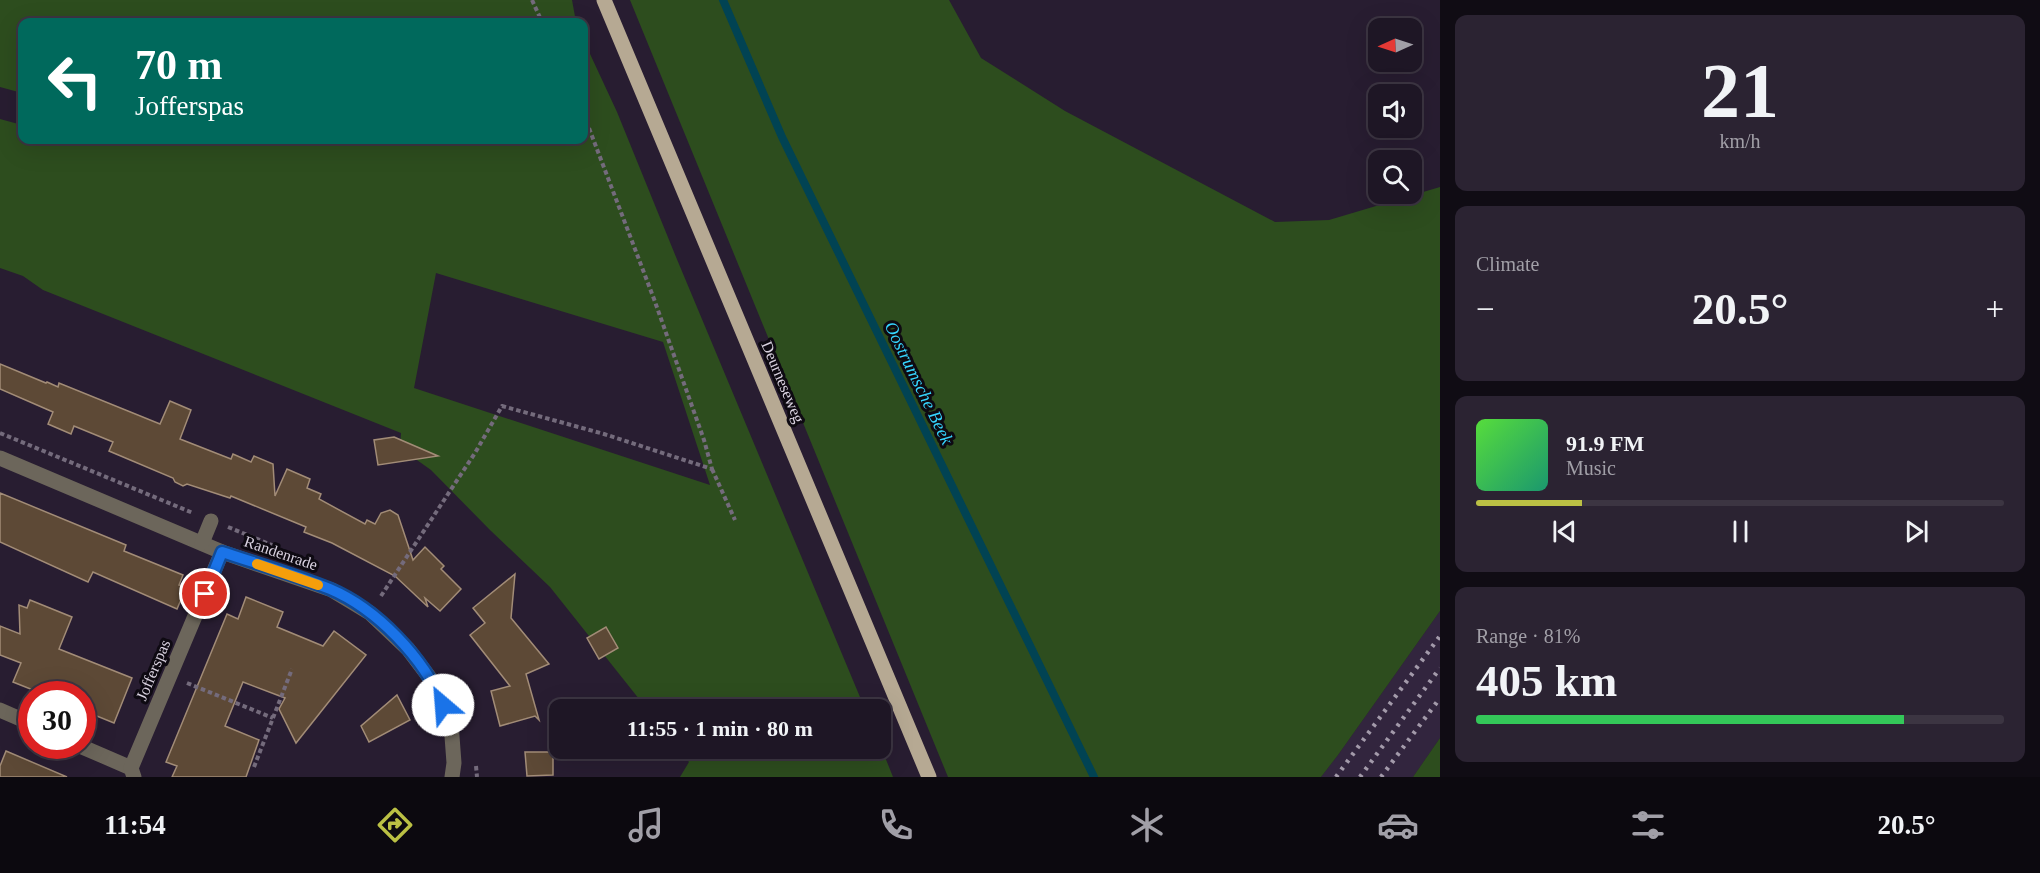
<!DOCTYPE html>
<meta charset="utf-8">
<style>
:root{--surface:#1e1625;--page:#2b2332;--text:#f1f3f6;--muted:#a19fa7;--line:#3c3542;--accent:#bbc044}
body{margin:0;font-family:Georgia,serif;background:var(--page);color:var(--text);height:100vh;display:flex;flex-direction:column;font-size:22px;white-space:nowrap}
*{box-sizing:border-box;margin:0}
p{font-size:20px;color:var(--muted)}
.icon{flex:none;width:33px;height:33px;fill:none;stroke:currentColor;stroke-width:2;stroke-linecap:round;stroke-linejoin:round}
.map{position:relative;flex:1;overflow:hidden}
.details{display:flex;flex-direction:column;gap:15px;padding:15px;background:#100c14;width:600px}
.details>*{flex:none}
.hud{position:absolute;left:18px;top:18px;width:570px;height:126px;border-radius:12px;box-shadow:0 6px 24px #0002,0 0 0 2px var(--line);background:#00695c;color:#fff;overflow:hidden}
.needle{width:39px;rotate:267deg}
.fabs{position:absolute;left:1368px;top:18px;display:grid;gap:12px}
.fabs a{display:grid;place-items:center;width:54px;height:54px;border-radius:12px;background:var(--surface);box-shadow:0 6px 24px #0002,0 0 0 2px var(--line);font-size:30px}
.speed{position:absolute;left:18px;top:681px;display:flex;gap:12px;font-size:30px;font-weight:700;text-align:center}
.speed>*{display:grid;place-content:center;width:78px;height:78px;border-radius:50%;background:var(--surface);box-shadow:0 6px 24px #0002,0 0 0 2px var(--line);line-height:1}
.speed .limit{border:9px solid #d22;background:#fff;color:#111}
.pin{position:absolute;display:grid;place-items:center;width:51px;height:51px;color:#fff;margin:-26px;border:3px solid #fff;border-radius:50%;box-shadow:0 2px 6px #0007}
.me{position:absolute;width:66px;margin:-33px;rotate:333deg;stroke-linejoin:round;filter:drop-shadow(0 0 4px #0008)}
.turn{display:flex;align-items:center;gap:21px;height:126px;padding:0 18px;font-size:27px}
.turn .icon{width:78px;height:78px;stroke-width:2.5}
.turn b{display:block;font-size:42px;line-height:51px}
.big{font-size:45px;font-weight:700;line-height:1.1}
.details .widget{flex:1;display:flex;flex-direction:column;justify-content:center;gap:9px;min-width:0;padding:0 21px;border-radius:12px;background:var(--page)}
.details .dial{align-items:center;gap:0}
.dial b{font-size:78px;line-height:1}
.song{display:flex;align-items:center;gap:18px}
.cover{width:72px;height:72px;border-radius:9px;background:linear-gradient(135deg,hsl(110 70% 55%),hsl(160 70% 35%))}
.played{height:6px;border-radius:3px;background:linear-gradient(90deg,var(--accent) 20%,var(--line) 20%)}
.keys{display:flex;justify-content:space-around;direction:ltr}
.heat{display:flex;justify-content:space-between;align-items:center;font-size:33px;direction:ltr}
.charge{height:9px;border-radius:4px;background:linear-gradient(90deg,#34c759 81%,var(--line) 0)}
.trip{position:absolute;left:549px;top:699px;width:342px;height:60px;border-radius:12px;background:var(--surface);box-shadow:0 6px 24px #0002,0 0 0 2px var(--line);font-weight:700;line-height:60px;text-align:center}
.tabs{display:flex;height:96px;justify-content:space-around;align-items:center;background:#0c090f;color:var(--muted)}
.tabs .icon{width:42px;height:42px}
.tabs .on{color:var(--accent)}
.tabs b{font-size:27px;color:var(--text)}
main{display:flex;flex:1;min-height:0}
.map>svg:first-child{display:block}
</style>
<main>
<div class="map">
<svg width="1440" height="777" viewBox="0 0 1440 777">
<rect width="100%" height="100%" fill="#281d31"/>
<polygon fill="#32253e" points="1440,611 1440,738 1413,777 1321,777 1338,755"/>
<g fill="#2d4d1e" fill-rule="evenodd">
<polygon points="0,0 572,0 576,22 22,22 22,93 0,87"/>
<polygon points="630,0 949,0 981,58 1065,111 1275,222 1329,220 1440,187 1440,611 1338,755 1321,777 948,777"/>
<path d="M584,41L617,112L676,257L865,709H647L550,587L490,530L431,470L400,448L401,433L43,290L23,276L0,268V119L22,125V140H584ZM436,273L663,342L710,485L414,388Z"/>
<polygon points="1440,738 1440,777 1413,777"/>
<polygon points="881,747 893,777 680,777 689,762 678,749"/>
</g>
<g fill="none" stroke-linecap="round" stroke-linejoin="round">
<polyline stroke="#014353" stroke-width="8" points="723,0 782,137 1094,777"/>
</g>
<g fill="#5d4936" stroke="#a28c77" stroke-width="1.5">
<polygon points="0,364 46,383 47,382 58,387 59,383 160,424 170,401 191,410 180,439 231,459 233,454 251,462 254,456 273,464 275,496 287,469 310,479 307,488 321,494 319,499 365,524 367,520 375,524 381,513 390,510 398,515 413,560 425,547 444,566 441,569 461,589 440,611 425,598 428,607 395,576 332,543 304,532 306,527 231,496 230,498 187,484 183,486 175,482 173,478 109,451 113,442 74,426 71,434 48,424 53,412 0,389"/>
<polygon points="394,437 438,456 378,465 374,440"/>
<polygon points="0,493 126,545 124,551 183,575 179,585 186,588 177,609 93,572 88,582 0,542"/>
<polygon points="515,574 511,618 549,664 526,674 539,720 535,716 500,726 491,691 510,686 470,635 485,623 473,608"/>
<polygon points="246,597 283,612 277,627 323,646 334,631 366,655 296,743 279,709 285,698 243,682 225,726 259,740 246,777 172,777 177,766 166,762 227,614 238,619"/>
<polygon points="30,600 72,617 59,649 132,678 114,723 82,710 82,694 43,694 13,682 21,663 0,655 0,626 20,634 19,605 27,608"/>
<polygon points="606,627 618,648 599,659 587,638"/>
<polygon points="397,695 410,720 369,742 361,726"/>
<polygon points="6,751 67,777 0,777 0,766"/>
<polygon points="525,752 553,752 553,775 527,776"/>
</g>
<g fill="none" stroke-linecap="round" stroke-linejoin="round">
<g stroke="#746b7c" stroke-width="4" stroke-dasharray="4.5 3" stroke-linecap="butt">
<polyline points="532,0 542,22"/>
<polyline points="0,433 193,513"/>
<polyline points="712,469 735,520"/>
<polyline points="228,527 274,546"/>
<polyline points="381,596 475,453 502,406 604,434 712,469 704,440 654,299 584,115"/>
<polyline points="187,683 273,718"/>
<polyline points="476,766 477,777"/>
<polyline points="254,767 292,669"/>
</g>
<g stroke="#6c665b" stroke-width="15">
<polyline points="0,458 222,552 332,590 370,613 408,649 436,686 451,723 454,763 452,777"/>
<polyline points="202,543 211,521"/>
<polyline points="0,710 32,724"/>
<polyline points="80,746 131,768"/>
<polyline points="134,777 131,768 222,552"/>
</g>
<polyline stroke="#b6a993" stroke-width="15" points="604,0 929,777"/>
<g stroke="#a39aaa" stroke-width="4.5" stroke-dasharray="3 6" stroke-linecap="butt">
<polyline points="1336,777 1440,636"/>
<polyline points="1360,777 1440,668"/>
<polyline points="1381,777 1440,698"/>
</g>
</g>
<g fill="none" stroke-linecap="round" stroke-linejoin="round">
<defs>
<path id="route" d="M205,594L222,552C258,564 296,575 330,589C377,609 424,658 443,705"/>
</defs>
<use href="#route" stroke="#114b97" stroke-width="15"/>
<use href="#route" stroke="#1a73e8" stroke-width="10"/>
<polyline stroke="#f59e0b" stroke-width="10" points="257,564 318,585"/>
</g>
<g text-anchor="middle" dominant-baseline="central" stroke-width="6" stroke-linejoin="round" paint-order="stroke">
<g font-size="16" fill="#d9d2e0" stroke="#0e0a12">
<text transform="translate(783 382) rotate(67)">Deurneseweg</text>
<text transform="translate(281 553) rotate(19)">Randenrade</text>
<text transform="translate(153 670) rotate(-67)">Jofferspas</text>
</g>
<g font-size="18" font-style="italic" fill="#36d6ff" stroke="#0e0a12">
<text transform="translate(919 383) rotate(64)">Oostrumsche Beek</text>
</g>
</g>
</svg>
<div class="fabs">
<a><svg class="needle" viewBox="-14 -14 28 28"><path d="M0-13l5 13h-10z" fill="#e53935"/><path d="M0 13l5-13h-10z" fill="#a19fa7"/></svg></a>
<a><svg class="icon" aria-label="sound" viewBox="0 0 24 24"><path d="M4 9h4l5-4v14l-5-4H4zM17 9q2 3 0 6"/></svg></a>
<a><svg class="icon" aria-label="search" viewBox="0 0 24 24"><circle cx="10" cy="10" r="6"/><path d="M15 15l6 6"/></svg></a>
</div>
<div class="speed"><div class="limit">30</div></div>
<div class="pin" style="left:205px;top:594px;background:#d93025"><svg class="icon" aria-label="arrive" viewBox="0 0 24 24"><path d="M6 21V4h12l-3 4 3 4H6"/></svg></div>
<svg class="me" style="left:443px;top:705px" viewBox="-20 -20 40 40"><circle r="19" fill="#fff"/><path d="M0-13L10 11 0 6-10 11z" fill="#1a73e8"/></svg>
<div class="trip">11:55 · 1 min · 80 m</div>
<div class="hud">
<div class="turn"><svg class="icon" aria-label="left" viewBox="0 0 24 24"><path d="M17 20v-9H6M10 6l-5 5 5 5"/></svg><div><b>70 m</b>Jofferspas</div></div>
</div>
</div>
<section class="details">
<div class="widget dial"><b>21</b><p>km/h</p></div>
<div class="widget"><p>Climate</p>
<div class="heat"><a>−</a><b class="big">20.5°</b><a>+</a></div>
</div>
<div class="widget">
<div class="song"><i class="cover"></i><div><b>91.9 FM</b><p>Music</p></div></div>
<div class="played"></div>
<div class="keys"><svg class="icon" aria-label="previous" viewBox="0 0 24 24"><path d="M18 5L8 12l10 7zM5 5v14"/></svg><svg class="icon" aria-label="pause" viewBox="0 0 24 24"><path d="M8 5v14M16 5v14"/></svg><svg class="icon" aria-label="next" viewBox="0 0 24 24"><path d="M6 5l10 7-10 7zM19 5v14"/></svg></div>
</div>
<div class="widget"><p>Range · 81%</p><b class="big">405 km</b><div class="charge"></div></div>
</section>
</main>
<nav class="tabs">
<b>11:54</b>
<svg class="icon on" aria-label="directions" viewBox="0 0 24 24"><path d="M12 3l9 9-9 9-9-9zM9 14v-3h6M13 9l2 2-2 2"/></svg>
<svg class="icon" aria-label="music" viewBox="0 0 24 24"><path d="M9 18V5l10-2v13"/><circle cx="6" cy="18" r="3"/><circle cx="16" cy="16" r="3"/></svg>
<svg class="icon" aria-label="phone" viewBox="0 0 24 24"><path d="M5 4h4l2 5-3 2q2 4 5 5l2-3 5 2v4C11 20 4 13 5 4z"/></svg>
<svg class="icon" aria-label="climate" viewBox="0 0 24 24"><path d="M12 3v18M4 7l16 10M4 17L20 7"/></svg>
<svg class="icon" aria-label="car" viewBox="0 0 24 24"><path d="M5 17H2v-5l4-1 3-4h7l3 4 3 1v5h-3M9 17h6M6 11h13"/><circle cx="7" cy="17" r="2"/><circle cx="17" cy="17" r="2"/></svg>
<svg class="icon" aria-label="filters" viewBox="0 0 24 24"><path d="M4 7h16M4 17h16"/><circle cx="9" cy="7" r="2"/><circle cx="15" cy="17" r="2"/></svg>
<b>20.5°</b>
</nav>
